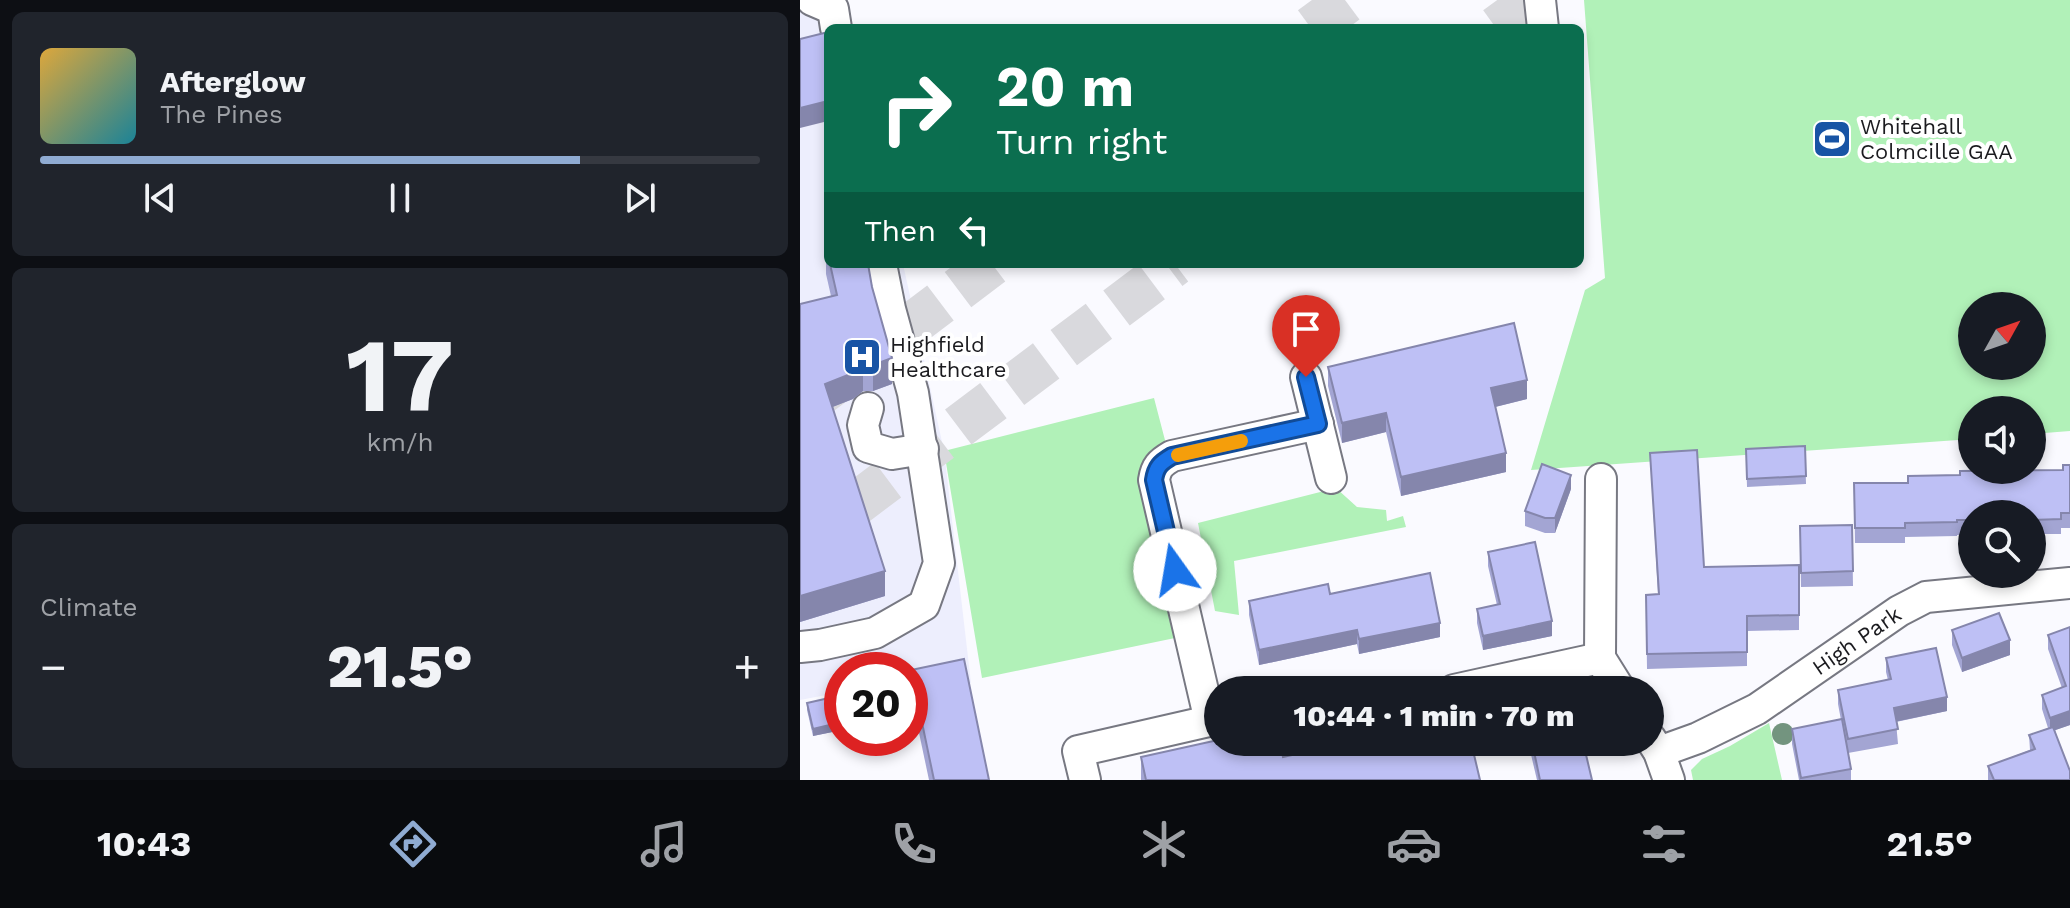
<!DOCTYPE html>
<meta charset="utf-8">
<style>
:root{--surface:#171b24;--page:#20242c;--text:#f1f3f6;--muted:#9ea1a6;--line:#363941;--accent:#8fabd2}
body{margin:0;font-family:"Work Sans",sans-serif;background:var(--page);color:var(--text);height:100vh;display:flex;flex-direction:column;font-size:30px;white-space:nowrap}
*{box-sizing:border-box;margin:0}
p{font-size:26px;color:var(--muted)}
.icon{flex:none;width:44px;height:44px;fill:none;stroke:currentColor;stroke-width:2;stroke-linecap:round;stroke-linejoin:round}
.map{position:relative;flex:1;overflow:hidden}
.panel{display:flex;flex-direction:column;gap:12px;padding:12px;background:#0d0f14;width:800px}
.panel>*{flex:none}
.banner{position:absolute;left:24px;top:24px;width:760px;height:244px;border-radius:12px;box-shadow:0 4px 12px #0003;background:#0b6e4f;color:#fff;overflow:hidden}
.needle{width:52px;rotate:50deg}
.buttons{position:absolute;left:1158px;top:292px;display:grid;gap:16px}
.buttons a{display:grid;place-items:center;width:88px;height:88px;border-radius:50%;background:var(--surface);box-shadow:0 4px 12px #0003;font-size:40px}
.speed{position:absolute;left:24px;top:652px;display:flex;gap:16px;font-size:40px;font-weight:700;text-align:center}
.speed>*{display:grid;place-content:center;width:104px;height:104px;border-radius:50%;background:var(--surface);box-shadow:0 4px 12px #0003;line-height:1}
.speed .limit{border:12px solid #d22;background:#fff;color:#111}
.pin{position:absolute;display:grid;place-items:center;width:68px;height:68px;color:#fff;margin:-82px -34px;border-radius:50% 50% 50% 0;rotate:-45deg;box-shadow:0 0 8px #0007}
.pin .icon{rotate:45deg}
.me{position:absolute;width:88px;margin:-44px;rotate:347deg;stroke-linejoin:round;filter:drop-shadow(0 0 6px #0008)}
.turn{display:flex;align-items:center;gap:28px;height:168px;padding:0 40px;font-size:36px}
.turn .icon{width:104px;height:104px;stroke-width:2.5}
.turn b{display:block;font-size:56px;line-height:68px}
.then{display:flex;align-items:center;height:76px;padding:0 40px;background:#0003;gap:16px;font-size:30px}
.big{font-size:60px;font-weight:800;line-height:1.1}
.panel .tile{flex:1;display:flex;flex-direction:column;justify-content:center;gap:12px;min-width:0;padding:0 28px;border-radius:12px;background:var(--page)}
.panel .dial{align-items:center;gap:0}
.dial b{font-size:104px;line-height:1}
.song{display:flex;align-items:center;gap:24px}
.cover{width:96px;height:96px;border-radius:12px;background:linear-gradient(135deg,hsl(40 70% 55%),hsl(190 70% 35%))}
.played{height:8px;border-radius:4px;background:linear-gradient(90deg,var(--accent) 75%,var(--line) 75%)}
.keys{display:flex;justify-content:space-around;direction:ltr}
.heat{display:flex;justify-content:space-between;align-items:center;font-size:44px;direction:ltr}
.trip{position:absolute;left:404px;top:676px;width:460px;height:80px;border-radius:40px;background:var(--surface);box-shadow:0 4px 12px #0003;font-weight:800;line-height:80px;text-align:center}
.tab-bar{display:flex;height:128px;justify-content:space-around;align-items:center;background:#090b0e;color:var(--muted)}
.tab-bar .icon{width:56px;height:56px}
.tab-bar .current{color:var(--accent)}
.tab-bar b{font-size:36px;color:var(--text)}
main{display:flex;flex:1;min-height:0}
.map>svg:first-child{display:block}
</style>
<main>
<section class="panel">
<div class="tile">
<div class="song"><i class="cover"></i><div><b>Afterglow</b><p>The Pines</p></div></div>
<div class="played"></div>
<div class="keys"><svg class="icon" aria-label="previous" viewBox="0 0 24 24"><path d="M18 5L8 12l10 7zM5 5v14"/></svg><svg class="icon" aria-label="pause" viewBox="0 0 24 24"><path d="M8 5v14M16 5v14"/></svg><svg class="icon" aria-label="next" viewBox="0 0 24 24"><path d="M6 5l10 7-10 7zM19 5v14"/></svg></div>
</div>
<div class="tile dial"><b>17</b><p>km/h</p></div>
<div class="tile"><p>Climate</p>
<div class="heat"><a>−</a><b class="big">21.5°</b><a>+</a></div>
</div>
</section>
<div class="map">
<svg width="1270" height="780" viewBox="0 0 1270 780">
<rect width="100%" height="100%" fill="#fafaff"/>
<polygon fill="#edeefd" points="0,0 46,0 52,28 28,28 28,264 103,264 144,451 171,683 110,683 110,670 42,670 42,692 0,700"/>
<g fill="#b1f1b8" fill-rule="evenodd">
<path d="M784,0H1270V431L1232,434V410H1172V439L731,470L785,290L805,278ZM1172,306H1232V366H1172Z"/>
<polygon points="354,398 366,444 350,453 340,471 375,638 182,678 144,451"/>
<polygon points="536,488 557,507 586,510 587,521 603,516 606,527 434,561 439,615 415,611 398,523"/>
<polygon points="969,723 982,780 893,780 891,770 902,759 930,746"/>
</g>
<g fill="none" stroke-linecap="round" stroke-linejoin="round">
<g stroke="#d9d9dd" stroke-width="44" stroke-dasharray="44 22" stroke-linecap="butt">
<polyline points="511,28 549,0"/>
<polyline points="696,28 735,0"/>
<polyline points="0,409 192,264"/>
<polyline points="0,546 375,264"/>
</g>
<defs>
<g id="minor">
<polyline points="12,0 33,9 36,28"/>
<polyline points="740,0 743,28"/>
<polyline points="506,377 531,478"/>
<polyline points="68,408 63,425 68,447 92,454 123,449"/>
<polyline points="801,479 800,658 820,690"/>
<polyline points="0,647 20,645 75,633 124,605 139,563 113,393 90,309 81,264"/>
<polyline points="654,690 800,658"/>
<path d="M410,721L354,480C356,467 360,463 372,456L518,424"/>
<polyline points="850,738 859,752 869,780"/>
<path id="s1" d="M859,752L898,738L957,709L1099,611L1126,597L1270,583"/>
<polyline points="285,780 278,751 418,719"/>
</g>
</defs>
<use href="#minor" stroke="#777882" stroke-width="34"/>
<use href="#minor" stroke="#fff" stroke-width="30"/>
</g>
<circle fill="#73947f" cx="983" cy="734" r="11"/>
<g fill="#a3a5d3">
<polygon points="28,247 28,264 68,264 92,384 73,391 63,391 53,399 32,407 85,596 0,622 31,296 26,274 26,248"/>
<polygon points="528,367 727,399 695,407 706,472 601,496 586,432 542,443 528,386"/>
<polygon points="1005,446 1006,484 947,487 946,449"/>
<polygon points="850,453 904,567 999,565 999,630 947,631 947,666 847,669 846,595 858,594"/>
<polygon points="1270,465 1270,528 1261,528 1261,534 1232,534 1232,514 1172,514 1172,535 1157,535 1157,536 1105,537 1105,543 1055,543 1054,483 1108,483 1160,475 1263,470"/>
<polygon points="771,489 755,533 745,533 725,526 725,511"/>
<polygon points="1052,525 1053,586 1001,587 1000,526"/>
<polygon points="688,552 752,636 683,650 677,623 677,609 697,605 688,566"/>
<polygon points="530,594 640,637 559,654 557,644 459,665 449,615 449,601"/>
<polygon points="1270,627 1270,725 1255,730 1270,780 1188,780 1188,766 1230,750 1229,735 1248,728 1242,709 1242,695 1262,688 1248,649 1248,635"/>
<polygon points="1152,630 1210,655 1162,672 1152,645"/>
<polygon points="1086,658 1147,711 1096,722 1098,744 1048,753 1051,769 1051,780 999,780 992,744 992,729 1041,720 1038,704 1038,690 1088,680 1086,672"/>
<polygon points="111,670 189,780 129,780 111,695"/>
<polygon points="42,695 42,730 13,736 7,710 7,703"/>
<polygon points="728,742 783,742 792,780 737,780"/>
<polygon points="341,757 483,757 680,780 341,780"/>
</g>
<g fill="#8586ac">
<polygon points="28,101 28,121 0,128 0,108"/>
<polygon points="92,358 92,384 73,391 73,365"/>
<polygon points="63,365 63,391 53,399 25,410 25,384"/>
<polygon points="727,380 727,399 691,408 691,388"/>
<polygon points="586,413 586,432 542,443 542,423"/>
<polygon points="706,453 706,472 601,496 601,477"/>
<polygon points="771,475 771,489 755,533 755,518"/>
<polygon points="85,571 85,596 0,622 0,596"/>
<polygon points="752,621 752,636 683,650 683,636"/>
<polygon points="640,623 640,637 559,654 559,639"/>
<polygon points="557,630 557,644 459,665 459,650"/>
<polygon points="1210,640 1210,655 1162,672 1162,658"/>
<polygon points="1147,697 1147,711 1094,722 1094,708"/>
<polygon points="1270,711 1270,725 1250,732 1250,718"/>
<polygon points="42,722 42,730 13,736 13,729"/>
</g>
<g fill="#bec0f5" stroke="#8586ac" stroke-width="2">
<polygon points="28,32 28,101 0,108 0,39"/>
<polygon points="30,264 68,264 72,287 92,358 73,365 63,365 53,373 25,384 85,571 0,596 0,304 37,295"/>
<polygon points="714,323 727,380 691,388 706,453 601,477 586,413 542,423 528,367"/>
<polygon points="1005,446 1006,476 947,479 946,449"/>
<polygon points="897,450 904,567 999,565 999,615 947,616 947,652 847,654 846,595 859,594 850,453"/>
<polygon points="742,464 771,475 755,518 745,518 725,511"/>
<polygon points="1263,465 1270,465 1270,513 1261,513 1261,519 1232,520 1232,514 1172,514 1172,520 1157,520 1157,522 1105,523 1105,528 1055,528 1054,483 1108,483 1108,476 1160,475 1160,471 1263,470"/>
<polygon points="1052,525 1053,571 1001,573 1000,526"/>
<polygon points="735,542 752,621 683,636 677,609 700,604 688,552"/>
<polygon points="630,573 640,623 559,639 557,630 459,650 449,601 528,584 530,594"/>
<polygon points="1199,613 1210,640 1162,658 1152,630"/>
<polygon points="1270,627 1270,711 1250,718 1242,695 1266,686 1248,635"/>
<polygon points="1136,648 1147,697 1094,708 1098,729 1048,739 1038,690 1091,679 1086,658"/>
<polygon points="164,659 189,780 134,780 111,670"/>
<polygon points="768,678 771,690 720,690 720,689"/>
<polygon points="42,695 42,722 13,729 7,703"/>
<polygon points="1042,719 1051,769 1001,778 992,729"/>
<polygon points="1253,727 1270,771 1270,780 1194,780 1188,766 1235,749 1229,735"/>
<polygon points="418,740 418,742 480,742 483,757 550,742 671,742 680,780 346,780 341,757"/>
<polygon points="732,742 783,742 792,780 740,780"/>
</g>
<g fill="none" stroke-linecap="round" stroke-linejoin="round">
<defs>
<path id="route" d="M375,570L354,480C356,467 360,463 372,456L518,424L506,377"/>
</defs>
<use href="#route" stroke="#114b97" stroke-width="20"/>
<use href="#route" stroke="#1a73e8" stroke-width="14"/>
<polyline stroke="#f59e0b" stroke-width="14" points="378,455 441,441"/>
</g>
<defs>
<symbol id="stadium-square" viewBox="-11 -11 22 22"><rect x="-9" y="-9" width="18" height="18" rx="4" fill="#1854a5" stroke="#fff"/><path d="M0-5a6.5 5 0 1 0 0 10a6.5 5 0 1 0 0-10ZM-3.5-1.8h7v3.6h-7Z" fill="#fff"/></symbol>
<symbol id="hospital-square" viewBox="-11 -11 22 22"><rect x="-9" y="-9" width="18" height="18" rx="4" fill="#1854a5" stroke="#fff"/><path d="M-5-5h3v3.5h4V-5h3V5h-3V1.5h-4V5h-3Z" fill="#fff"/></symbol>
</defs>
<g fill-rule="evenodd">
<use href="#stadium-square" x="1010" y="117" width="44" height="44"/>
<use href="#hospital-square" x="40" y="335" width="44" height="44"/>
</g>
<g text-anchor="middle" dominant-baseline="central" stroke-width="8" stroke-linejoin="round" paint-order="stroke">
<g font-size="22" fill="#1b1b1f" stroke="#fff" text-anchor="start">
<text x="1060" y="126">Whitehall<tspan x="1060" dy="25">Colmcille GAA</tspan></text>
<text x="90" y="344">Highfield<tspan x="90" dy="25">Healthcare</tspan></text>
</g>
<g font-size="22" fill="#1b1b1f" stroke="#fff">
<text stroke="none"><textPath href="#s1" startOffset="228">High Park</textPath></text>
</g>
</g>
</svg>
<div class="buttons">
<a><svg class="needle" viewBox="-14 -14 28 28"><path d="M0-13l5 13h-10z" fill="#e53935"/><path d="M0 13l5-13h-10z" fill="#9ea1a6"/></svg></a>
<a><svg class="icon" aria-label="sound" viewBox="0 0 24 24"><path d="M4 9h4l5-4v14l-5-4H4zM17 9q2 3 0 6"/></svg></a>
<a><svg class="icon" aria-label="search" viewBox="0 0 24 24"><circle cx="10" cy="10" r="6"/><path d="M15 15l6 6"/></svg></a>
</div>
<div class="speed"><div class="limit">20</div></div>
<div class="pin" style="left:506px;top:377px;background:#d93025"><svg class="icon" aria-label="arrive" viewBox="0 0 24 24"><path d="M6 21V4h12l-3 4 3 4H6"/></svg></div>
<svg class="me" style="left:375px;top:570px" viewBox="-20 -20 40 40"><circle r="19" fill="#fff"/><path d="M0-13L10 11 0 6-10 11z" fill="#1a73e8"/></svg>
<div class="trip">10:44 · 1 min · 70 m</div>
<div class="banner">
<div class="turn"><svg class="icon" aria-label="right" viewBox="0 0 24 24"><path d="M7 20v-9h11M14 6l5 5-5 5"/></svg><div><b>20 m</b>Turn right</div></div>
<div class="then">Then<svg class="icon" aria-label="left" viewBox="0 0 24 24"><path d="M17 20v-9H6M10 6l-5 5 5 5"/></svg></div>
</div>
</div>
</main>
<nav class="tab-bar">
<b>10:43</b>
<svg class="icon current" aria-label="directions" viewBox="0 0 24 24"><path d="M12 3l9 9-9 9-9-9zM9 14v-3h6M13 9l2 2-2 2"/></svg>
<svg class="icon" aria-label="music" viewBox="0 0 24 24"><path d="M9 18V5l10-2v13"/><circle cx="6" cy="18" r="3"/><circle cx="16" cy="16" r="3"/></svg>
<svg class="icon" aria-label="phone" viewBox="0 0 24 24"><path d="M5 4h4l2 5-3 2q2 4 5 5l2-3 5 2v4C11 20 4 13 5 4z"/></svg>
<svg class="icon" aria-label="climate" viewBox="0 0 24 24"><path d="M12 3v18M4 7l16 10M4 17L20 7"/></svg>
<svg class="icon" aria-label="car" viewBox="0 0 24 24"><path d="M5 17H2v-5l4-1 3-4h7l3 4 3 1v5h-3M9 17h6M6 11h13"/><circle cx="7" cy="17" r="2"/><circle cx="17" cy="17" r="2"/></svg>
<svg class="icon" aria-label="filters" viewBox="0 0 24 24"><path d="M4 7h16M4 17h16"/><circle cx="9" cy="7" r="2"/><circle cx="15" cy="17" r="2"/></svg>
<b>21.5°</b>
</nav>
